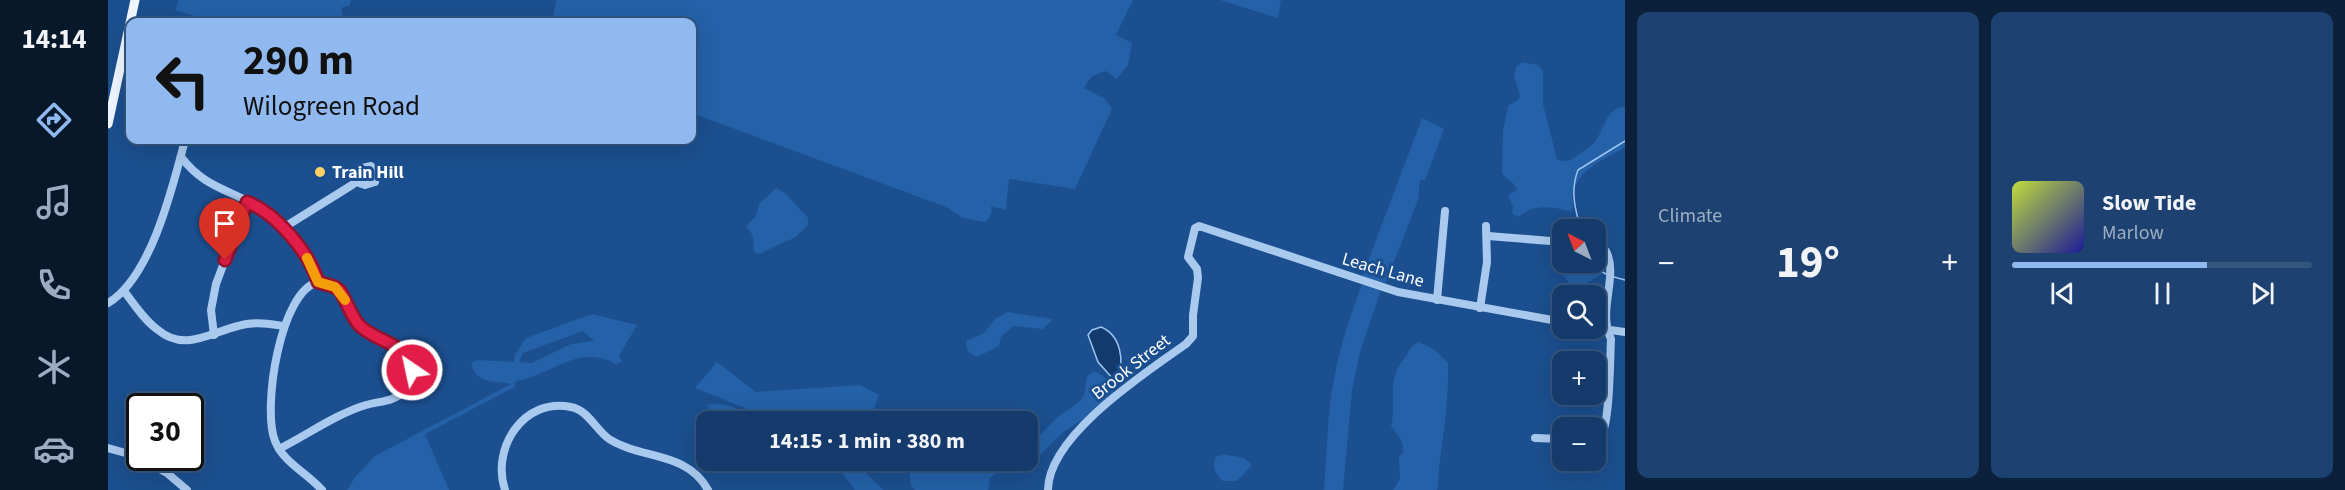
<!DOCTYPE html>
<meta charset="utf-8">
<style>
:root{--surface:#143b6b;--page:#1d4271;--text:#f1f3f6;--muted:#9dadc1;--line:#33557e;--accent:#90b9f0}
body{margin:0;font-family:"Source Sans 3",sans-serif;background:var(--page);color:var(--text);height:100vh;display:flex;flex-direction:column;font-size:22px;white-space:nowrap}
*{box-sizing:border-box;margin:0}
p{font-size:20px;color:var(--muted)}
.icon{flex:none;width:33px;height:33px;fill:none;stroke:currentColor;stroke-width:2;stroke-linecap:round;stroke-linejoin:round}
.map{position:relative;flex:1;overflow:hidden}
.drawer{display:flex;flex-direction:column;gap:12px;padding:12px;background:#0b203b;width:720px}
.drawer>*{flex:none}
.banner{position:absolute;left:18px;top:18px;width:570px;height:126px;border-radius:12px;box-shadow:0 6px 24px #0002,0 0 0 2px var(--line);background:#90b9f0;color:#111;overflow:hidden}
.needle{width:39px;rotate:318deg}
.tools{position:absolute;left:1444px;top:219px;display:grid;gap:12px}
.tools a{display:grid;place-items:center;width:54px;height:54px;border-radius:12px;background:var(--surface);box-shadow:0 6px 24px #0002,0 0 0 2px var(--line);font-size:30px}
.speed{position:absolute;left:18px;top:393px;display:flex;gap:12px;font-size:30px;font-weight:700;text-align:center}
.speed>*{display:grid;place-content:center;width:78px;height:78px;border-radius:50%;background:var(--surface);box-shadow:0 6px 24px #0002,0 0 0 2px var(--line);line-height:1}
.speed .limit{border:3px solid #111;border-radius:9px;background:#fff;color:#111}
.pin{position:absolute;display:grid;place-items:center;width:51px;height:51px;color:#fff;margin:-62px -26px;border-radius:50% 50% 50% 0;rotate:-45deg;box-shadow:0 0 6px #0007}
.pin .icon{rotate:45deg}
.me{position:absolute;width:66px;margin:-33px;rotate:326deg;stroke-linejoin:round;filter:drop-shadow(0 0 4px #0008)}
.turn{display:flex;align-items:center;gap:21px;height:126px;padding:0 18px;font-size:27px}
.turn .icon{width:78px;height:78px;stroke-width:2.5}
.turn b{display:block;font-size:42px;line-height:51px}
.big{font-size:45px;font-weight:700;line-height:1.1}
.drawer .widget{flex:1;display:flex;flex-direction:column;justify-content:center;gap:9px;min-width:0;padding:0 21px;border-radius:12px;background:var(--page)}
.song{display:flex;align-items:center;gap:18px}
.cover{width:72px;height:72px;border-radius:9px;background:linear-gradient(135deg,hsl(70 70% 55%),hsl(240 70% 35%))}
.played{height:6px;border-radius:3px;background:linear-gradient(90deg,var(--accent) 65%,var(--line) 65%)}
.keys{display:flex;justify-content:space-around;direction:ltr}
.heat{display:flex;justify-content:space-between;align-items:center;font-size:33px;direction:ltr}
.drawer .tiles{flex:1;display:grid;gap:12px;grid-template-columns:repeat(2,1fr)}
.trip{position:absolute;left:588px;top:411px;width:342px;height:60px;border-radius:12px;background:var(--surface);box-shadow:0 6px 24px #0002,0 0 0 2px var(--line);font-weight:700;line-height:60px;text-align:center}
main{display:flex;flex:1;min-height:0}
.menu{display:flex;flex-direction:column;width:108px;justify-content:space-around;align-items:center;background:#08182b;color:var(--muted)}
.menu .icon{width:42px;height:42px}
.menu .selected{color:var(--accent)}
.menu b{font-size:27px;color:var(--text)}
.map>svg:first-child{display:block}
</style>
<main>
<nav class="menu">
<b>14:14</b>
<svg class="icon selected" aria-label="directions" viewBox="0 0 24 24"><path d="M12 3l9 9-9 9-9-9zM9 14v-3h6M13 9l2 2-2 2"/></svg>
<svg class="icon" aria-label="music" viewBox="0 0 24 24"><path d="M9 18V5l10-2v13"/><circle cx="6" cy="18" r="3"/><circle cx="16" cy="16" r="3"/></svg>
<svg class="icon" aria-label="phone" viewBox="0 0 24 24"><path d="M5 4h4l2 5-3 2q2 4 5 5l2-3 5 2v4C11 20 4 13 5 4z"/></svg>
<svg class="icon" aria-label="climate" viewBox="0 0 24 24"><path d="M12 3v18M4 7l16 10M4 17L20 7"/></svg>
<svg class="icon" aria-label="car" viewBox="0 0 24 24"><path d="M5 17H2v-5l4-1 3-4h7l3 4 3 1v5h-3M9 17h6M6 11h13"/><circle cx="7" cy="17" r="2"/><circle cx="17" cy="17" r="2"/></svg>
</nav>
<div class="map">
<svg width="1517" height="490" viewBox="0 0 1517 490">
<rect width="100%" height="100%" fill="#1b4f8f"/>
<g fill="#2461a8" fill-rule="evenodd">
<polygon points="71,0 243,0 242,5 233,8 235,16 232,22 107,22 67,10"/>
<polygon points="448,0 1025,0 1008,35 1024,43 1020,65 1009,79 998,71 983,77 976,88 997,99 1004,109 967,189 901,179 898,210 883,206 884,212 879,221 876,222 855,218 838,207 584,113 584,22 444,22"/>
<polygon points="1112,0 1173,0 1170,18"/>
<path d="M1414,62L1430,65L1435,71V104L1449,159C1458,163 1462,161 1470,155C1476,150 1484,146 1488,140C1496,129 1500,105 1517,107V147C1497,159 1470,169 1465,193C1463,200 1466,206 1464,212C1448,207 1425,203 1411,217L1404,214L1405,207L1400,195L1409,190L1405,183L1394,174L1395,130L1400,106L1410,100L1412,96L1406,76L1408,67Z"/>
<polygon points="1314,118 1336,129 1317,180 1312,180 1310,200 1278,283 1254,277"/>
<polygon points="668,188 677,193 700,218 700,225 688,237 651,254 646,252 645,236 638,226 648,216 651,204"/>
<polygon points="1488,252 1493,259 1494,274 1472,287 1463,285 1455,275 1459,269 1459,263 1488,262"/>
<path d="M1254,284L1273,290L1252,352L1244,390L1235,490H1216C1219,451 1219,412 1227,374C1233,343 1243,314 1254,284Z"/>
<path d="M899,312L945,319L935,329L905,326L893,337L891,346L869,357C861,354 858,349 858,341L876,333L887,319Z"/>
<path d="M484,314L529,325L511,356L514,362L508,364C471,343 444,375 408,381L407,387L317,434L341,490H239L248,476L267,456L403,384C387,380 369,386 363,363L369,360L406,362L407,355L418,338ZM475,331L486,341L463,344L424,363L411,362L415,353Z"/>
<path d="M1311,342L1326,349L1340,363C1341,398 1336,433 1331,467C1330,475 1331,484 1329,490H1285L1292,479L1291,457L1295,452C1296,441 1290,435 1283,426C1290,400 1276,382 1298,356C1302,350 1304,344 1311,342Z"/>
<path d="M609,362L648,392L752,385L771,395L761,421H633L601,409L599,405C627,400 633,418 654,415L587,388Z"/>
<path d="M986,371C999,377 1007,385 1006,400L955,432L930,457L905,469L888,473L882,478L880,490H807L803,486L801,469L793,463C781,464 771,471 758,473L775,490H747L731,469L708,461H839L848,469H852L866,461L920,460V447L950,417L972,401L976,396L979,376Z"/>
<path d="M1115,454L1136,458L1144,465L1129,481H1115C1108,476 1103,465 1108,457Z"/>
</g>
<path fill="#123a6d" stroke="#9cc4f0" stroke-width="1.5" d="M993,327C1013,335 1017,362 1009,379L1006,380L990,362L980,335L984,330Z"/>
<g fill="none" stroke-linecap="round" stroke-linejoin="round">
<g stroke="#9cc4f0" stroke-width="1.5">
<path d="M1473,230C1467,209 1462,191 1470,170L1517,141"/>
<polyline points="1482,262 1482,265 1498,274"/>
<polyline points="1506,277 1517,280"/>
</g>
<g stroke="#a9c9ee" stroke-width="8">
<path d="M73,157C97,188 119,188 150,207C175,222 201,253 210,282L227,287L232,291C240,304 244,320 257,330C270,340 290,342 300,357C307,367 305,382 296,391C286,402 271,401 258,405C228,414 199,435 171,449"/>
<polyline points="175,228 244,185 248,182 248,177 254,168 263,166 268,173 267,182 257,185 248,182"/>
<polyline points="1380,236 1455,242"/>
<path d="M1488,246L1498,251C1511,276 1489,311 1503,339C1502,356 1502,425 1493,435L1496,446V458"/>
<path d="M210,282C172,291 154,409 167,441C175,462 199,473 214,490"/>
<path d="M16,291C26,304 36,320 50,330C76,352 102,333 130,326C145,321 161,324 176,326"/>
<polyline points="1329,300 1337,211"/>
<path d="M0,303C43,278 65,186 77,140"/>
<polyline points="1372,308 1379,262 1378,226"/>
<polyline points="1488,328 1517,332"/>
<polyline points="106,335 103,310 108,284 139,202"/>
<polyline points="1427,438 1455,439"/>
<polyline points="0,448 32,457"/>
<polyline points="32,458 59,473 79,490"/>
<path d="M397,490C383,449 415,397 463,407C480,410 488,430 501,439C534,460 579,451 600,490"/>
<path d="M940,490C940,436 1037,373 1078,344L1085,336V315L1090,278L1089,269L1080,257L1087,228L1091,226L1290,292L1455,322"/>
</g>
<polyline stroke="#f0f6ff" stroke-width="9" points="0,124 27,0"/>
</g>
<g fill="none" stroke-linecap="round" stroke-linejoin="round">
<defs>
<path id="route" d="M117,260L139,202C168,213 201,252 210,282L227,287L232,291C239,302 243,316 251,325C269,343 299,342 304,370"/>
</defs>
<use href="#route" stroke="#92132f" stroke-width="15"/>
<use href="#route" stroke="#e11d48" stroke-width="10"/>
<polyline stroke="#f59e0b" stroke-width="10" points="199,258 210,282 227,287 237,300"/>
</g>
<circle fill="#ffd166" stroke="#1b4f8f" stroke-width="2" cx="212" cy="172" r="6"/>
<g text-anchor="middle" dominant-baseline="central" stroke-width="6" stroke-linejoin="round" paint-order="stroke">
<g font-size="18" font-weight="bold" fill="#fff" stroke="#1b4f8f" text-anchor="start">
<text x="224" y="172">Train Hill</text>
</g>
<g font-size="18" fill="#fff" stroke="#1b4f8f">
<text transform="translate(1275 270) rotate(16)">Leach Lane</text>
<text transform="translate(1023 367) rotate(-38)">Brook Street</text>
</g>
</g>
</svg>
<div class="tools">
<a><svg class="needle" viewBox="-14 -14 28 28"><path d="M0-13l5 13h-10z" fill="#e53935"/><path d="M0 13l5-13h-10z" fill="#9dadc1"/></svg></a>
<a><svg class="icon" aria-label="search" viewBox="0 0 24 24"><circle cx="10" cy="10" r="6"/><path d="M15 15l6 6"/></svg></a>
<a>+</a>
<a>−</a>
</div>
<div class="speed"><div class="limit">30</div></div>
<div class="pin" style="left:117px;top:260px;background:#d93025"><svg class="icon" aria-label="arrive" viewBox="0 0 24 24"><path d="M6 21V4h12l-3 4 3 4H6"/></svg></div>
<svg class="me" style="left:304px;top:370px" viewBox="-20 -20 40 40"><circle r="17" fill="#e11d48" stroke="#fff" stroke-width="3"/><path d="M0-11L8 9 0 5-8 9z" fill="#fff"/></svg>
<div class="trip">14:15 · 1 min · 380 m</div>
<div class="banner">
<div class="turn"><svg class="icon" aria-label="left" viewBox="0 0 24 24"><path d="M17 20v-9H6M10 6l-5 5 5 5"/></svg><div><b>290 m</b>Wilogreen Road</div></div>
</div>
</div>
<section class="drawer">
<div class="tiles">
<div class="widget"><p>Climate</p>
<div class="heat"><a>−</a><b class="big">19°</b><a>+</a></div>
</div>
<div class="widget">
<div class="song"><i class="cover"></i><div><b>Slow Tide</b><p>Marlow</p></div></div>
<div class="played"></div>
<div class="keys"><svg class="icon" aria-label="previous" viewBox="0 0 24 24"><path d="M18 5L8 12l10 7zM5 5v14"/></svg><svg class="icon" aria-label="pause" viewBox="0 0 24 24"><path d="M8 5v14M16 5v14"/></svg><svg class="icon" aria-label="next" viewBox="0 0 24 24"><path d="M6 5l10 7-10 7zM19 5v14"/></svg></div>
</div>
</div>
</section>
</main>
